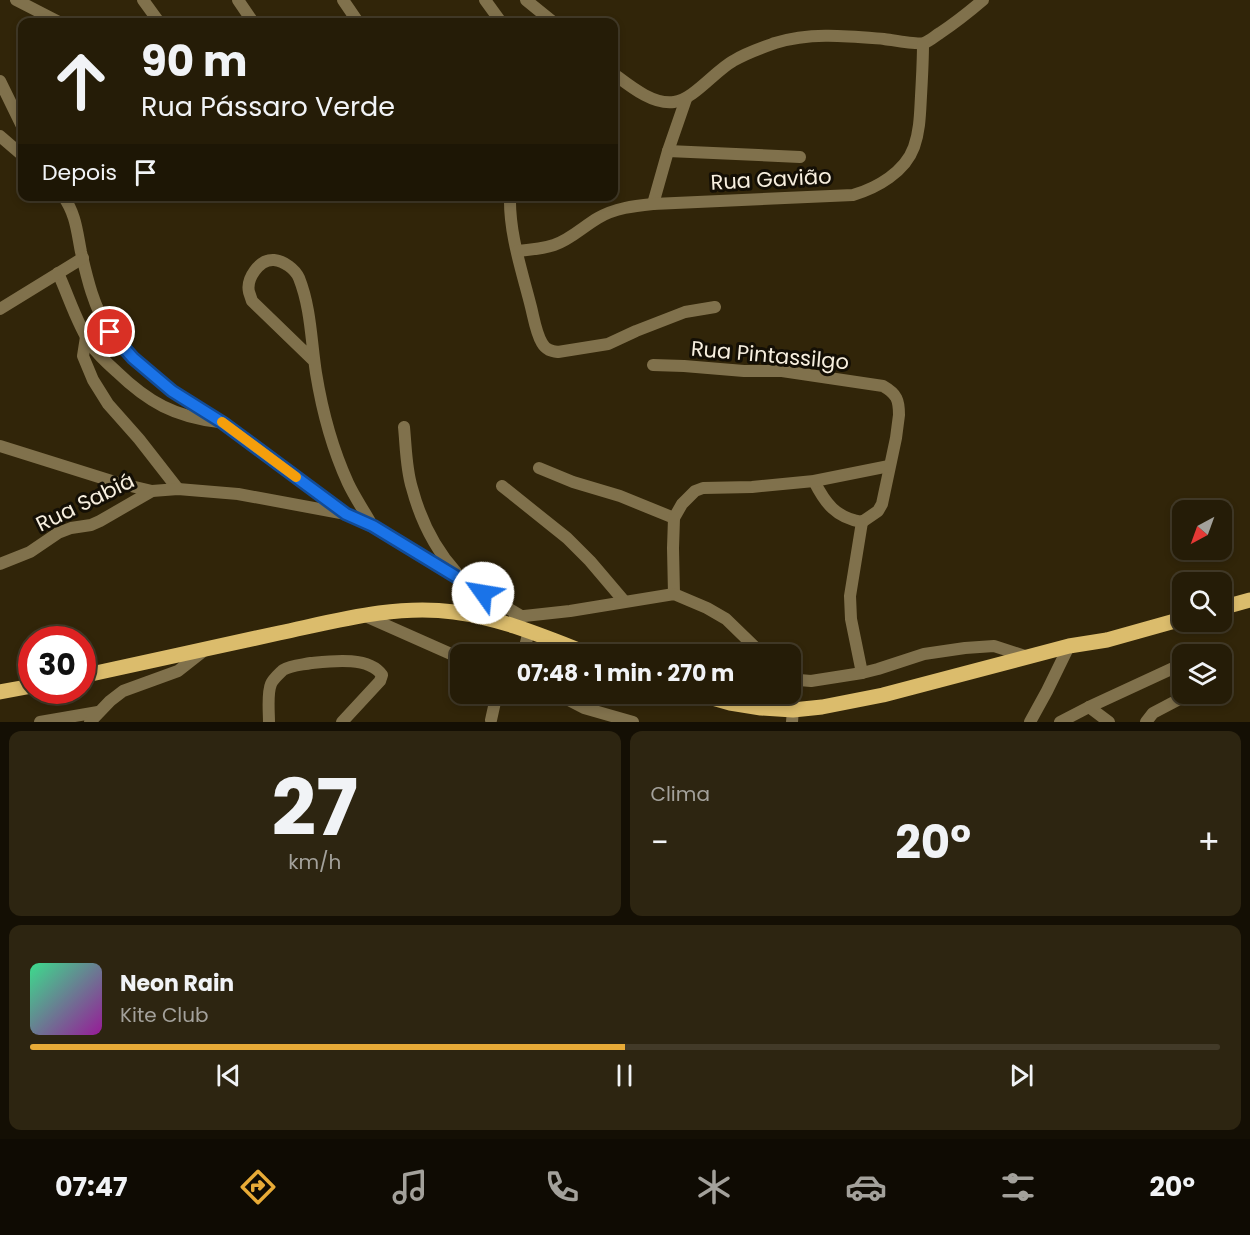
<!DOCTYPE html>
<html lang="pt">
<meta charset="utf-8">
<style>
:root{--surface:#251c07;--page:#2d2511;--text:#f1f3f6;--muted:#a3a19b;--line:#423a28;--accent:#e8ab37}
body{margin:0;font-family:Poppins,sans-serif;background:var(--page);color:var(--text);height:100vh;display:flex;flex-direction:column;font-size:22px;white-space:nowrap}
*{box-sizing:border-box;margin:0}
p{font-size:20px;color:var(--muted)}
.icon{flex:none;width:33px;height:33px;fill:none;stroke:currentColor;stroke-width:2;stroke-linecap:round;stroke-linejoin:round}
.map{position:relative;height:722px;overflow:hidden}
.panel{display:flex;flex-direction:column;gap:9px;padding:9px;background:#140f04;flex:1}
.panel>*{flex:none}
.banner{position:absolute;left:18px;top:18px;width:600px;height:183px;border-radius:12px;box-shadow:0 3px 9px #0003,0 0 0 2px var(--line);background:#251c07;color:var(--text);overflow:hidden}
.needle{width:39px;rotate:221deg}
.controls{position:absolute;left:1172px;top:500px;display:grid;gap:12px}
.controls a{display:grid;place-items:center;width:60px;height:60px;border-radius:12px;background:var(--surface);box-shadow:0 3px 9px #0003,0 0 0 2px var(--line);font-size:30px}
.speed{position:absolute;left:18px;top:626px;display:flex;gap:12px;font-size:30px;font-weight:700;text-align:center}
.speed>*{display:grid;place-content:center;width:78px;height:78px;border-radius:50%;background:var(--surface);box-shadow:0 3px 9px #0003,0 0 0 2px var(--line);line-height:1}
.speed .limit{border:9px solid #d22;background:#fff;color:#111}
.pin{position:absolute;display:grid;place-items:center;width:51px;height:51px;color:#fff;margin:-26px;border:3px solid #fff;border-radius:50%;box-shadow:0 2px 6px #0007}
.me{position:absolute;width:66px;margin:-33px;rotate:302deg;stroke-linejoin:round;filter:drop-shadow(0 0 4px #0008)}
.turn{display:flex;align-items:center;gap:21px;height:126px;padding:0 24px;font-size:27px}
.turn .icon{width:78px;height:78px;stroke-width:2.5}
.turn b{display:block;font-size:42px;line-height:51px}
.then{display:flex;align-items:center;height:57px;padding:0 24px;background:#0003;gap:12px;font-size:22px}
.big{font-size:45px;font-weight:700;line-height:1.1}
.panel .tile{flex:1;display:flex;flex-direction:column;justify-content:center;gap:9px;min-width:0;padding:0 21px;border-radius:12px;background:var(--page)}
.panel .dial{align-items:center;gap:0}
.dial b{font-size:78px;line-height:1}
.song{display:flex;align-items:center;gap:18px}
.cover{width:72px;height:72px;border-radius:9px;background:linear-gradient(135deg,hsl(150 70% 55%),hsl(300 70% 35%))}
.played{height:6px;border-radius:3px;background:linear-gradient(90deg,var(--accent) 50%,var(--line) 50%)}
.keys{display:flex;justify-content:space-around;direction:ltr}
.heat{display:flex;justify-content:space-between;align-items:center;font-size:33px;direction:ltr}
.panel .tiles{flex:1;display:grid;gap:9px;grid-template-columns:1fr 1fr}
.tile:last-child{grid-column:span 2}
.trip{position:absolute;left:450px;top:644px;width:351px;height:60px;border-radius:12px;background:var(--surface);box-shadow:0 3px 9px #0003,0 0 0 2px var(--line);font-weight:700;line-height:60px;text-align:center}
.dock{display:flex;height:96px;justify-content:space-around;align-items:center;background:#0f0b03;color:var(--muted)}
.dock .icon{width:42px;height:42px}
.dock .selected{color:var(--accent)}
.dock b{font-size:27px;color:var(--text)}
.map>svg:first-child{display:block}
</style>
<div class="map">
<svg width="1250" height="722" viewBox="0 0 1250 722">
<rect width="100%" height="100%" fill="#312509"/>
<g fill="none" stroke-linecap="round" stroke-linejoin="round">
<g stroke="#80714c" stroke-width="12">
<polyline points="16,0 59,22"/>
<polyline points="143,0 159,22"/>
<polyline points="238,0 253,22"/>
<polyline points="343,0 358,22"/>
<polyline points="485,0 501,22"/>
<polyline points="526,0 553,22"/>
<path d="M614,74C630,86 653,105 674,102C693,100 715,71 733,61C746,53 761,48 775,43C811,32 847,36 884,39C892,40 918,45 924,43C930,41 935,36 940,33C955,23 969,12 983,0"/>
<polyline points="0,81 22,126"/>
<polyline points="0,136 22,155"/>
<polyline points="668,151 800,157"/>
<path d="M63,196C76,214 77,232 81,252C87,278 94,308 109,330C128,360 165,386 194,405C204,412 215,417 225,424C265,453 304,483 343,512"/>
<path d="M510,196C509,234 522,271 531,307C534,319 536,333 542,343C546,350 551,351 558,352L608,344L636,331L685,312L715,307"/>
<polyline points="653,204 668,151 686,99"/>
<path d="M517,251C529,250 542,249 554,245C570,240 584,226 598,218C615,208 634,206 653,204L853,195C877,188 905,172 914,147C920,130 920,113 921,96C922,78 923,61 923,44"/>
<path d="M58,273C69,297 77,324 91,345C98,355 108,364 117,372C148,402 175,417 219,422"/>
<polyline points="0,309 83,258"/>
<polyline points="86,337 83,356 93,380 108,404 139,439 178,489"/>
<path d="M314,361L252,301C251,298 250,295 249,292C246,279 259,259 274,260C284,261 295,269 299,278C311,308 311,341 316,373C322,410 332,448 348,483C355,498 365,512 373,527"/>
<path d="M653,365L684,366L744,371H782L883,386C897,394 899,400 899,415L896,438L882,504L878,511L862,522C836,518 825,503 814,481"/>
<path d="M404,427C406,447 406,469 412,488C420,518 435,549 456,572"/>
<polyline points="0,446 118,483 152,491"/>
<polyline points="539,468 573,482 620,496 674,518"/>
<polyline points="502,486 567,538 590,561 624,601"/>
<polyline points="862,522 850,596 851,619 862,673"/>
<polyline points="0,564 30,552 58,533 71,528 91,525 100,521 152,491 178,489 238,494 346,514 373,527 521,616"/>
<polyline points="674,594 673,548 674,518 682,504 695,491 703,488 752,487 814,481 889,466"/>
<polyline points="363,615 460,658"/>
<polyline points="515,617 570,611 674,594 707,608 726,619 762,654"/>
<polyline points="523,654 529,631"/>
<polyline points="548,654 555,641"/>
<polyline points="1203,654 1205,654"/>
<polyline points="790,677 799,680 811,681 862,673 878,669 924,654 965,648 994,646 1028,657"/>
<polyline points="555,693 584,708 633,722"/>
<polyline points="1089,707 1109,722"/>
<polyline points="491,720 497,693"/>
<polyline points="40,722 98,712"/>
<polyline points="90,722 110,701 123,691 178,671 206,649"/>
<path d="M269,722C269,712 267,693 271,684C273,679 279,674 283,670C291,665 301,665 311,663C331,661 369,656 382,675L380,681L342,722"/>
<polyline points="792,722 793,710"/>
<polyline points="1030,722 1047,691 1069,646"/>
<polyline points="1060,722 1089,707 1182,664"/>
<polyline points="1146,722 1153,713 1191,693"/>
</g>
<g stroke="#dbbc6c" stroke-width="15">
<polyline points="1221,608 1250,600"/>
<path d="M82,676C148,662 213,647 279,633C336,621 395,604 454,612C501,618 545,637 589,654"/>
<polyline points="0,692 32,686"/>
<polyline points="695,693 730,703 761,708 793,710 822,707 883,695 1069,646 1107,640 1182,619"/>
</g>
</g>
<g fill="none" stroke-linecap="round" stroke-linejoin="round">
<defs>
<polyline id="route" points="110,332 133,358 172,391 223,423 346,514 373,526 483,593"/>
</defs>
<use href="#route" stroke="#114b97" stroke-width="15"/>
<use href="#route" stroke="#1a73e8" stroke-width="10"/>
<polyline stroke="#f59e0b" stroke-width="10" points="222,422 296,477"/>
</g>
<g text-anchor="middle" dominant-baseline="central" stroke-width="6" stroke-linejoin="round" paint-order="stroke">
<g font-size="21" fill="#f7efdf" stroke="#140f05">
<text transform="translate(771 179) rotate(-3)">Rua Gavião</text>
<text transform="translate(770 355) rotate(5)">Rua Pintassilgo</text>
<text transform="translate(85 502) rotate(-26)">Rua Sabiá</text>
</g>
</g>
</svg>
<div class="controls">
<a><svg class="needle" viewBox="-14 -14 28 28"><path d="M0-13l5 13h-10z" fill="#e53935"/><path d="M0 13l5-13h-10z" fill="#a3a19b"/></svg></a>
<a><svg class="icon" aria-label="search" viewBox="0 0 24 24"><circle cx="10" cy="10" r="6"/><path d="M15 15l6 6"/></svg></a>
<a><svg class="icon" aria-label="layers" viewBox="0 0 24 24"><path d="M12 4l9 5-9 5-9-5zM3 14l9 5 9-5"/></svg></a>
</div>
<div class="speed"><div class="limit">30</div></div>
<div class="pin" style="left:110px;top:332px;background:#d93025"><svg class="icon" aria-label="arrive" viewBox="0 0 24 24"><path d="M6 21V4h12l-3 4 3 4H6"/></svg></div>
<svg class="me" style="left:483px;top:593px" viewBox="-20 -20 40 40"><circle r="19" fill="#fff"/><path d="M0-13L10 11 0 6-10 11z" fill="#1a73e8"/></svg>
<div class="trip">07:48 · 1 min · 270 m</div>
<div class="banner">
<div class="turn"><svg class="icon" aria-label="ahead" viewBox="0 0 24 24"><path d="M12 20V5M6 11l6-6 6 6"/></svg><div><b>90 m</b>Rua Pássaro Verde</div></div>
<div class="then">Depois<svg class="icon" aria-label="arrive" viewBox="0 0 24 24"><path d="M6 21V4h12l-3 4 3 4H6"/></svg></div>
</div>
</div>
<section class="panel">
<div class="tiles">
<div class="tile dial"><b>27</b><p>km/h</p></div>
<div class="tile"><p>Clima</p>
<div class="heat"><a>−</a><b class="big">20°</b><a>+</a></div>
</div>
<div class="tile">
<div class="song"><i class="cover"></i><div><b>Neon Rain</b><p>Kite Club</p></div></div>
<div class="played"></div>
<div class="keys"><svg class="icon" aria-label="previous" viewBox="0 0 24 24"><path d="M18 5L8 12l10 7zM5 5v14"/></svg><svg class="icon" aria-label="pause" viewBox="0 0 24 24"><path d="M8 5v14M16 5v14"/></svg><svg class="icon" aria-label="next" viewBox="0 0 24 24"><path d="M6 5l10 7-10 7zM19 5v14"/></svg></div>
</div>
</div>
</section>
<nav class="dock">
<b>07:47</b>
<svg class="icon selected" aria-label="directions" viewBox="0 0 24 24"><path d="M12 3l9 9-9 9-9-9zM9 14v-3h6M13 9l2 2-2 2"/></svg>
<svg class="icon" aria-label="music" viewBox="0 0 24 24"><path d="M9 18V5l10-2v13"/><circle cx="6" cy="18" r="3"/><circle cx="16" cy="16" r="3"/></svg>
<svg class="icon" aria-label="phone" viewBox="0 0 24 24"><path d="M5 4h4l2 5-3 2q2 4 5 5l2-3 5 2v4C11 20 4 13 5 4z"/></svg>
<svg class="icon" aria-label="climate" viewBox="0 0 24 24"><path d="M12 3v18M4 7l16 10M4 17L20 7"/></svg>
<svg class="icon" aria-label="car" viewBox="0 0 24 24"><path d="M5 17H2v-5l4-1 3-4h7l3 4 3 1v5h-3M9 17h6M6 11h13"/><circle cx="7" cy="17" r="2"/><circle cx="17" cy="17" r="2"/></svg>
<svg class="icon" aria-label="filters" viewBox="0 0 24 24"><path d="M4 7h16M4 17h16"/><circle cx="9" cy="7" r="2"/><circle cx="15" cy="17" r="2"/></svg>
<b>20°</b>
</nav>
